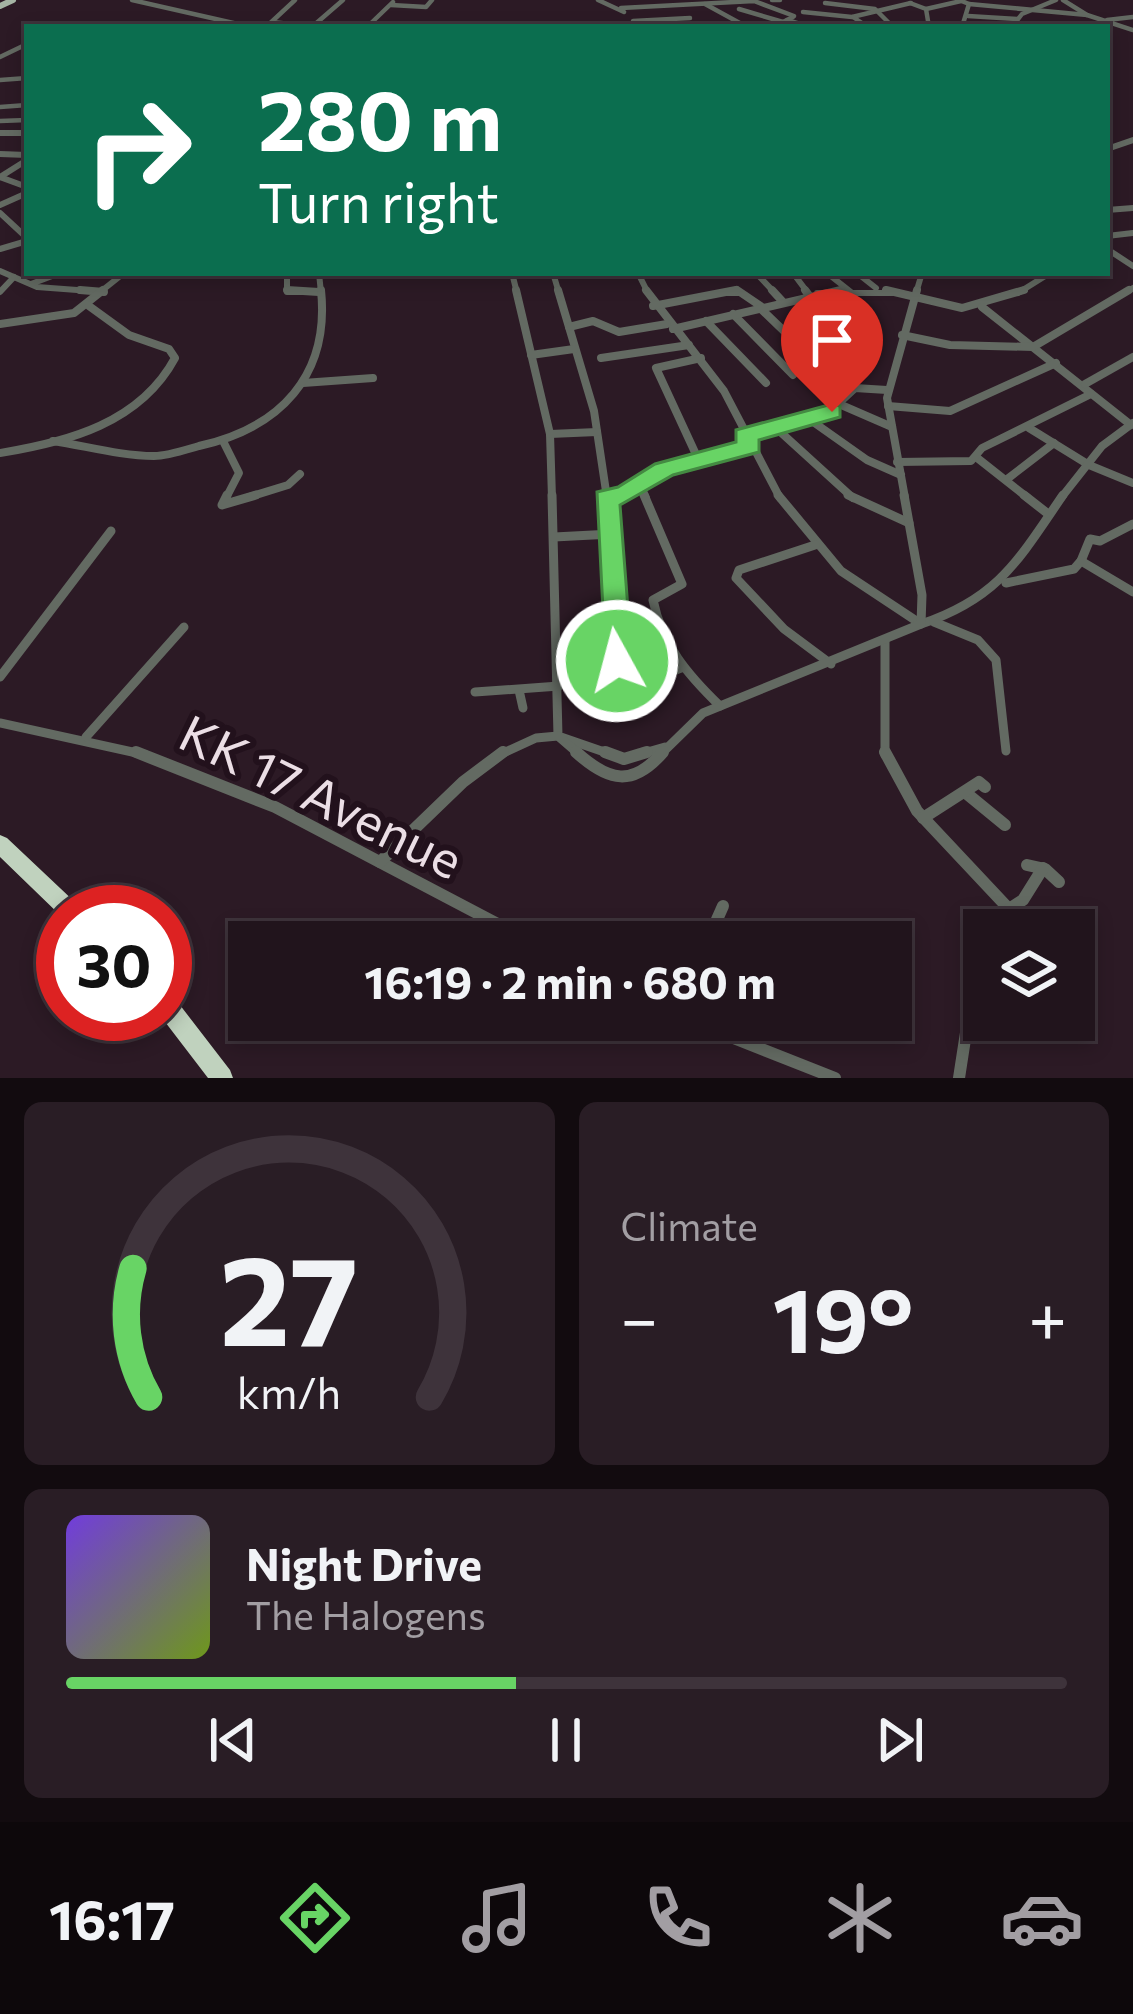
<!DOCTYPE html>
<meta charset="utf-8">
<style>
:root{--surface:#21141c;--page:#291d25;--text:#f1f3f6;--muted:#a29ea3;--line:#3e333b;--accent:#68d465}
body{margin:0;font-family:Commissioner,sans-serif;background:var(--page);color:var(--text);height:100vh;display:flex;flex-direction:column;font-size:45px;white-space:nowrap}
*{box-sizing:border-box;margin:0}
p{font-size:39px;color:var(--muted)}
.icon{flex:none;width:66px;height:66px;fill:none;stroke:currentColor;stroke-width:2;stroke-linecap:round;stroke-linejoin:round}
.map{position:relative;height:1078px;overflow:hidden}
.drawer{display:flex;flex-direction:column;gap:24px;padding:24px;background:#120b0f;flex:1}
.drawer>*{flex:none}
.hud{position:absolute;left:24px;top:24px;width:1086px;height:252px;border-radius:0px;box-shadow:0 6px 18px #0003,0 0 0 3px var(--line);background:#0b6e4f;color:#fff;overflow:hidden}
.buttons{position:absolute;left:963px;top:909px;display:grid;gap:24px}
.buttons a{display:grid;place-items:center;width:132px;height:132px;border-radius:0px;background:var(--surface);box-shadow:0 6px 18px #0003,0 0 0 3px var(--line);font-size:60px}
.speed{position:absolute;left:36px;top:885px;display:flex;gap:24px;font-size:60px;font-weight:700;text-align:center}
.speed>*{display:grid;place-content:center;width:156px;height:156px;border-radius:50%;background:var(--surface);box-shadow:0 6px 18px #0003,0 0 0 3px var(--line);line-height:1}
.speed .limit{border:18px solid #d22;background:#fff;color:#111}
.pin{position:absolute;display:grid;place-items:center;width:102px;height:102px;color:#fff;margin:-123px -51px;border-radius:50% 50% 50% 0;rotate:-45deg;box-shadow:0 0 12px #0007}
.pin .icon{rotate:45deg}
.me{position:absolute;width:132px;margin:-66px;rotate:353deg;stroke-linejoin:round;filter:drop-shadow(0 0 9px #0008)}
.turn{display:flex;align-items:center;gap:42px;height:252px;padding:0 36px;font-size:54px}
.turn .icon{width:156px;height:156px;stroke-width:2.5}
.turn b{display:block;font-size:84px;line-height:102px}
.big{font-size:90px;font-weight:700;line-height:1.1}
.drawer .widget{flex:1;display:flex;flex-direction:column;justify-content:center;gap:18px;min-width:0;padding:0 42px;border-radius:18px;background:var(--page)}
.drawer .dial{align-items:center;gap:0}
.dial svg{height:312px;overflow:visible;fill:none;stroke:var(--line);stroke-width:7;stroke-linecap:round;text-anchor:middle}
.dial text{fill:var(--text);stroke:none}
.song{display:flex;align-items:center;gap:36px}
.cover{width:144px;height:144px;border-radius:18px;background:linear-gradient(135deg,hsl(260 70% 55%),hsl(80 70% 35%))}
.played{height:12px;border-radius:6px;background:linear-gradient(90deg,var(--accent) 45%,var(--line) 45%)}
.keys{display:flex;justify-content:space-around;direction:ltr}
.heat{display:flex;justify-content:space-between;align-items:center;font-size:66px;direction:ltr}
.drawer .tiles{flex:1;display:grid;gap:24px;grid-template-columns:1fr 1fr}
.widget:last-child{grid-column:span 2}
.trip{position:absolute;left:228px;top:921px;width:684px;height:120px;border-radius:0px;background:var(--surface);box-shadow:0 6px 18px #0003,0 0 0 3px var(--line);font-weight:700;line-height:120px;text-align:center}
.tab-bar{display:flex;height:192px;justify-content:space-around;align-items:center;background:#0d080b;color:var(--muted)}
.tab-bar .icon{width:84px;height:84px}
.tab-bar .current{color:var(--accent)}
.tab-bar b{font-size:54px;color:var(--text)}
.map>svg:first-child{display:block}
</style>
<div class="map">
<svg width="1133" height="1078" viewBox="0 0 1133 1078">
<rect width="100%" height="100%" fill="#2c1a25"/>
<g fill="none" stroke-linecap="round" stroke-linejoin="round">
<g stroke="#636a62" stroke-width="4.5">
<polyline points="132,0 251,27"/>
<polyline points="598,0 624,12"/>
<polyline points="772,0 780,0"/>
<polyline points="959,0 969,4 962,27"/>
<polyline points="1063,0 1087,15 1133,30"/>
<polyline points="825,3 875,9 893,27"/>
<polyline points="910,3 926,9 929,27"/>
<polyline points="705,4 747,27"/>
<polyline points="969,4 1087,15"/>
<polyline points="391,5 426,7 432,0"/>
<polyline points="621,8 754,1 794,16"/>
<polyline points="739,9 783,22"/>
<polyline points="926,9 961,1"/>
<polyline points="803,12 852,17 911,3"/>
<polyline points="968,16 1017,19"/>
<polyline points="853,17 868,27"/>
<polyline points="787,20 810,27"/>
<polyline points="1107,20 1133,17"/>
<polyline points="633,21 690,18"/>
<polyline points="272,22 318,27"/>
<polyline points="313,26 343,0"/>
<polyline points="569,26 637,26"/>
<polyline points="266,27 295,0"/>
<polyline points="367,27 393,2"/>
<polyline points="773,27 793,17"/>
<polyline points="1012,27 1022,14 1056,0"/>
<polyline points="0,57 27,44"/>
<polyline points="0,80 27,78"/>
<polyline points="0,107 27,105"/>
<polyline points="0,121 27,120"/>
</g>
<g stroke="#636a62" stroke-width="6">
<polyline points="0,133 27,133"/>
<polyline points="1107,149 1133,140"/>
<polyline points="0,154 27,155"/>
<polyline points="0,177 27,160"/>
<polyline points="0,177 27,187"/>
<polyline points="0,205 27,193"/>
<polyline points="1107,210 1133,208"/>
<polyline points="0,213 27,238"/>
<polyline points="1107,236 1133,233"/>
<polyline points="0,249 27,241"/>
<polyline points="1107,249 1133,266"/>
<polyline points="0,271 37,287 104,292"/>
<polyline points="287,273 287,292 319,292"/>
<polyline points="319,273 321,293"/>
<polyline points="512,273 517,293"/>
<polyline points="553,273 559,293"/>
<polyline points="638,273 648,293"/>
<polyline points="756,273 775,293"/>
<polyline points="793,273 808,293"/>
<polyline points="827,273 851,292"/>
<polyline points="857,273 876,288"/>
<polyline points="512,275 542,273"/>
<polyline points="31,284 60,273"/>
<polyline points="0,292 14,277"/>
<polyline points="99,293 124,273"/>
<polyline points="720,293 742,293"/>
<polyline points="817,293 898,293"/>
<polyline points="916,293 922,273"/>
<polyline points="1018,293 1050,273"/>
<polyline points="1124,293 1133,288"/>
</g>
<g stroke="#636a62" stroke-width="8">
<polyline points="80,290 104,292"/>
<polyline points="287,290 319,292"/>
<polyline points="516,290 550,434 552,498"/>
<polyline points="558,290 594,411 607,498"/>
<polyline points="646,290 724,391 780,498"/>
<polyline points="737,290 762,307"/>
<polyline points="772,290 783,302"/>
<polyline points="805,290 811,298"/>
<polyline points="886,290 962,308 1024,290"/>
<polyline points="653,306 736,290"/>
<polyline points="982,307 1131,425"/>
<polyline points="760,308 813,359 855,388"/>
<polyline points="733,314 793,375"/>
<polyline points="706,321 766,383"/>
<polyline points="0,324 74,313 103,290"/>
<polyline points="569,327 593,321 619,332 667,324"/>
<polyline points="673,329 841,290"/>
<polyline points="902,335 950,345 1033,347 1129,290"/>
<polyline points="531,355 574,349"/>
<polyline points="601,358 689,345"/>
<polyline points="303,383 373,378"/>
<polyline points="1085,384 1133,357"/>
<polyline points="839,404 892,427"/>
<polyline points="888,406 950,411 1056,363"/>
<polyline points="809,419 867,460 901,475"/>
<polyline points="776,428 853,498"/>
<polyline points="1029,428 1089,465 1133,483"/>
<polyline points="550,434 597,432"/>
<polyline points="745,436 827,414 855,388 887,390"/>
<path d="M53,441C86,446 121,456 154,456C168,456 185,450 199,446C280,428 330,376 321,290"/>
<polyline points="223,441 239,473 226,498"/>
<path d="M0,453C68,442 140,423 175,358L169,349L129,335L89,306"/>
<polyline points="976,457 1028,498"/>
<polyline points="699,461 656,368 701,358"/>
<polyline points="897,462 971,461 982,448 1091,394"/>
<polyline points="1006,480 1054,443"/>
<polyline points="641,487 646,498"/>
<polyline points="246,498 288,485 300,474"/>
<polyline points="607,498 625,495 664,469 750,447"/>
<polyline points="905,498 887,398 917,290"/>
<polyline points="1061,498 1102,446 1133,423"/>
</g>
<g stroke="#636a62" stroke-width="9">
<polyline points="227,495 222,505 256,495"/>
<polyline points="552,495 558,736 613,755"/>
<path d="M644,495L682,584L653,600C662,645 688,675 720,706"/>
<path d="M778,495L841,571L921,624C999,598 1019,559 1063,495"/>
<polyline points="848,495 909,523"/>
<polyline points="1024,495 1047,513"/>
<polyline points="606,498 625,495"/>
<polyline points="554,537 612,534"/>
<polyline points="815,545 739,570 736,578 784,629 831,664"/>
<polyline points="1081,561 1090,539 1100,541 1133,524"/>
<polyline points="1006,583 1074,569 1081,561 1133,592"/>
<polyline points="934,622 978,640 996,660 1006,751"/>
<polyline points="885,641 885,755"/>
<polyline points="617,661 643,683 681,668"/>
<polyline points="0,677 111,531"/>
<polyline points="559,677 617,661 606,495"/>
<polyline points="519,690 523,708"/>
<polyline points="475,692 559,686"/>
<polyline points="0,723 146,755"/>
<polyline points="86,737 184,627"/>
<polyline points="499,755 536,738 558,736 580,755"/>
<polyline points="637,755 665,747"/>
<polyline points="660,755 703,713 921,624 922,595 904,495"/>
</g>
<g stroke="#636a62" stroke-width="12">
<polyline points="136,752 275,807 532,942"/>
<path d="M576,752C609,782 633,787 663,752"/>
<polyline points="605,752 624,759 647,752"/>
<polyline points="885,752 917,811 1009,909 1006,930"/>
<polyline points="966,793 1005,825"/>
<polyline points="923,818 979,782 985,787"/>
<polyline points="380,862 463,782 503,752"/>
<polyline points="1027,865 1045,869 1059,882"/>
<polyline points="1009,909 1023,900 1043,868"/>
<polyline points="707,942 723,906"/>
<polyline points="688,1020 835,1078"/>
<polyline points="959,1078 972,994 984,977"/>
</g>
<polyline stroke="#a5b4a4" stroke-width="6" points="0,6 13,0"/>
<g fill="#c0d2be" fill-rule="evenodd">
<polygon points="0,835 7,838 78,905 81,912 63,912 63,918 0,857"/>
<polygon points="165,993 173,996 230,1070 233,1078 208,1078 159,1014 165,1014"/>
</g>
</g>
<polygon fill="#68d465" stroke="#448a42" stroke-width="3" points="832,404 840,406 840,417 759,440 759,452 673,475 620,505 632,661 617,672 606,669 597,492 618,487 655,464 736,442 736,430"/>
<g text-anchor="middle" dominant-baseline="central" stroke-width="12" stroke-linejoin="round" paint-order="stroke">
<g font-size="51" fill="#ebdee5" stroke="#22111c">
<text transform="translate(322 795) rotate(26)">KK 17 Avenue</text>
</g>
</g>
</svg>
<div class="buttons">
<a><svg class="icon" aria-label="layers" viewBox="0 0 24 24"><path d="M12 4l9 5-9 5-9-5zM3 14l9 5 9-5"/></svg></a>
</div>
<div class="speed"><div class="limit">30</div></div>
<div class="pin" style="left:832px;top:412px;background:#d93025"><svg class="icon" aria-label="arrive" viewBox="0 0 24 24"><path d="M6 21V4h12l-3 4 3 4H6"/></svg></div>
<svg class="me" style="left:617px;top:661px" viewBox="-20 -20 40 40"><circle r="17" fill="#68d465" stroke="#fff" stroke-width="3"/><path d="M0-11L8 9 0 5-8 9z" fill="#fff"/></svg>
<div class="trip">16:19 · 2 min · 680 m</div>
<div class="hud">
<div class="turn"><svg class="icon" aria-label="right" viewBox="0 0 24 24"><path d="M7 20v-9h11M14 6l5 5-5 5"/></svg><div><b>280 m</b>Turn right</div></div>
</div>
</div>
<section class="drawer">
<div class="tiles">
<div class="widget dial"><svg viewBox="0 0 100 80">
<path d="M14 69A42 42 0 1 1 86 69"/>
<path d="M14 69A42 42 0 0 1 10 36" stroke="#68d465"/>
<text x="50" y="56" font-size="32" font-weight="700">27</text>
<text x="50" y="72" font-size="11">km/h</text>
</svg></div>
<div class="widget"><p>Climate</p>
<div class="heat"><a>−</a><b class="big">19°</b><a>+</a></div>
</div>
<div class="widget">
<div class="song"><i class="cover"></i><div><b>Night Drive</b><p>The Halogens</p></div></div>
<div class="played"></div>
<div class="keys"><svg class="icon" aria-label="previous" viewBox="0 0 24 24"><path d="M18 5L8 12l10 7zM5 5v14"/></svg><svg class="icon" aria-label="pause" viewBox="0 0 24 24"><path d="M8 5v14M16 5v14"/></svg><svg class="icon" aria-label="next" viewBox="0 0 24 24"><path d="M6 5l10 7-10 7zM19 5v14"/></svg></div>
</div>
</div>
</section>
<nav class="tab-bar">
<b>16:17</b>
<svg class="icon current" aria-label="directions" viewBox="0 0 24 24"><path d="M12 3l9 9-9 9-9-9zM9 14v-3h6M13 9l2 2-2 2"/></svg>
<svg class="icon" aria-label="music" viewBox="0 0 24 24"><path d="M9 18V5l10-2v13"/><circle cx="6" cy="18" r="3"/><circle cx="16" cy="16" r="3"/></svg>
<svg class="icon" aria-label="phone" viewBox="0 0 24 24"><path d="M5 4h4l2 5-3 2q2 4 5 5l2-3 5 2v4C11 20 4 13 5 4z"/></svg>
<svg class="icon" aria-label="climate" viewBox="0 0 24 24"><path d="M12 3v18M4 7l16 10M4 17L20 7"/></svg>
<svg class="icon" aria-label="car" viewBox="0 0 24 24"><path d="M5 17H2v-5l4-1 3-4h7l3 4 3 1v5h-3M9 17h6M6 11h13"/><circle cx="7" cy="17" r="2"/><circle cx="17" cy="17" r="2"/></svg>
</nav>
